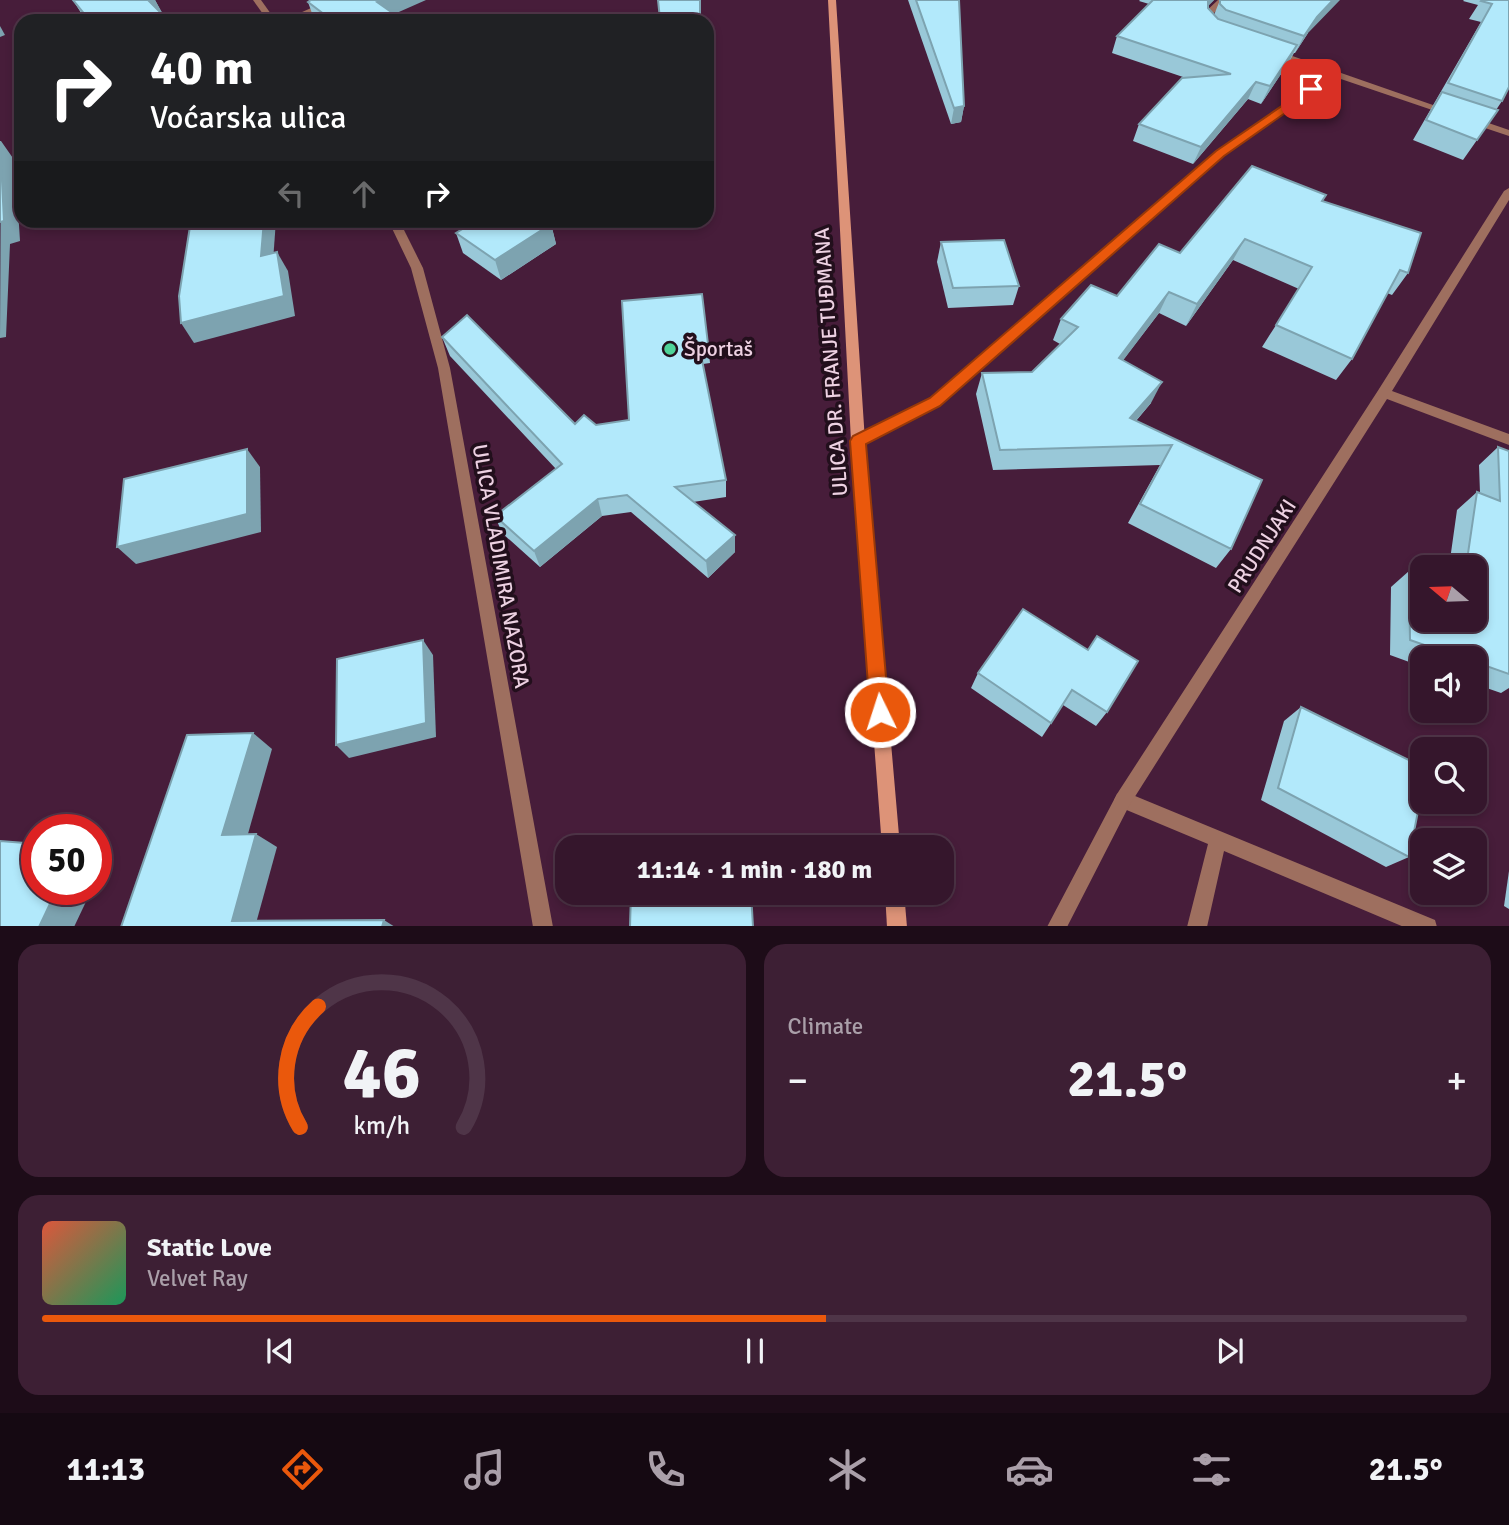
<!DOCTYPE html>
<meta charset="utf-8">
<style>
:root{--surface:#35162c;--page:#3d1f34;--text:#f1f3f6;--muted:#aa9fa9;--line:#4f3548;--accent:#ea580c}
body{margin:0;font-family:Signika,sans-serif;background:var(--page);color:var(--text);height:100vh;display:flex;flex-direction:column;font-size:26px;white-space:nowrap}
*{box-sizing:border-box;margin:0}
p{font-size:23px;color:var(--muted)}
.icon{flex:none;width:38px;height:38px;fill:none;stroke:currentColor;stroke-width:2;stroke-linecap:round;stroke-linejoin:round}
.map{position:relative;height:926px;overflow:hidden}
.sheet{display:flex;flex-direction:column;gap:18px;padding:18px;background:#1d0c18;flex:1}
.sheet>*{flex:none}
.banner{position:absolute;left:14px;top:14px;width:700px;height:214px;border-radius:21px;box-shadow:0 4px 10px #0003,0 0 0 2px var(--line);background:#202124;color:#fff;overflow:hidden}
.needle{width:46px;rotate:289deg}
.tools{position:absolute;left:1410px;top:555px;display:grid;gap:14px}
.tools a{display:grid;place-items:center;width:77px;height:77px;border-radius:14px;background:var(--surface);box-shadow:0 4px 10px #0003,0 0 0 2px var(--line);font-size:35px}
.speed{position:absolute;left:21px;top:814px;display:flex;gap:14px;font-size:35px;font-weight:700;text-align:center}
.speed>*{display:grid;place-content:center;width:91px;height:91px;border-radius:50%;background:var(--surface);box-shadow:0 4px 10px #0003,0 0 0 2px var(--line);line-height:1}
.speed .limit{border:10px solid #d22;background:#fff;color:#111}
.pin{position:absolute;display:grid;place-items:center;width:60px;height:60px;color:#fff;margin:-30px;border-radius:14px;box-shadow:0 4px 10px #0006}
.me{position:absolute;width:77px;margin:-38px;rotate:356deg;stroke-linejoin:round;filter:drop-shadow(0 0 5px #0008)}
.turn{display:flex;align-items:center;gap:24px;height:147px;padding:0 21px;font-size:32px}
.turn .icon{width:91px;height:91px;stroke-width:2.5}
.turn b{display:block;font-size:49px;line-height:60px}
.lanes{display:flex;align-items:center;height:66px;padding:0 21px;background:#0003;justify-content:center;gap:35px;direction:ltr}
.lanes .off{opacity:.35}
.big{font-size:52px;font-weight:800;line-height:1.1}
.sheet .card{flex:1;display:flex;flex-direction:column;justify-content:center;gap:10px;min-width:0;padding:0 24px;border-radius:21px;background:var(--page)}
.sheet .dial{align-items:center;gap:0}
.dial svg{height:182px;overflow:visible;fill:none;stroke:var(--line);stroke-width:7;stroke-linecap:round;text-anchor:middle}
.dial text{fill:var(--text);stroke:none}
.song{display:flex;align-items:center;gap:21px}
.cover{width:84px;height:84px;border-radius:10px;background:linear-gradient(135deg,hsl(10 70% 55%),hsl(150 70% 35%))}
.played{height:7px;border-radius:4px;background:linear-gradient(90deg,var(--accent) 55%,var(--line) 55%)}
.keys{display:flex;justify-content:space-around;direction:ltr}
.heat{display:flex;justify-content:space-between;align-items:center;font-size:38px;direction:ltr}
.sheet .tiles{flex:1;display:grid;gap:18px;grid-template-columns:1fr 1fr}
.card:last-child{grid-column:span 2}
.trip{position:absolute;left:555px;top:835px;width:399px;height:70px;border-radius:21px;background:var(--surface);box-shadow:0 4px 10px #0003,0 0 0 2px var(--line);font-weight:800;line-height:70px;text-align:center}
.menu{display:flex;height:112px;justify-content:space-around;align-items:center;background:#150912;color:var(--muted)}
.menu .icon{width:49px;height:49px}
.menu .current{color:var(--accent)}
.menu b{font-size:32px;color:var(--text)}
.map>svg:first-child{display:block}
</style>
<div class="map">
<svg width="1509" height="927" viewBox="0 0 1509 927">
<rect width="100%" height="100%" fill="#471d3a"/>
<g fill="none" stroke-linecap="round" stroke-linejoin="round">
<polygon fill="#9e6f5f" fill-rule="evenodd" points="1123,791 1435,920 1437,927 1404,927 1224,851 1207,927 1187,927 1208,844 1117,806 1114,800 1117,794"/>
<g fill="#9e6f5f" fill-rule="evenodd">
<polygon points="253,0 261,0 276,21 268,21"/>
<polygon points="329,0 340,0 294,21 282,21"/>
<polygon points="1218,0 1227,0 1212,15 1212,27 1206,27 1203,14"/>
<polygon points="1272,51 1278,51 1453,112 1444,114 1335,77 1224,156 940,406 863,445 853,445 851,441 853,437 930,398 1216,152 1327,74 1272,55"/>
<polygon points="1471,117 1509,130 1509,136 1467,122 1466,120"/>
<polygon points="1509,188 1509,200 1392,391 1509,434 1509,445 1387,399 1129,806 1067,927 1047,927 1117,794 1379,389 1504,191"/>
<polygon points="388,220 399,220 423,268 450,368 553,927 533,927 438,368 411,268"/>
</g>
<g fill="#dd9378" fill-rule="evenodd">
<polygon points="828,0 836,0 865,441 900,847 882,847 851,441"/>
<polygon points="885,892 904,892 907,927 887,927"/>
</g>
</g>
<g fill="#99c8d8">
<polygon points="73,0 155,0 163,15 169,21 86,21"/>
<polygon points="908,0 959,0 964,106 961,122 951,124"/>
<polygon points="1140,0 1214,0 1208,6 1208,8 1214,15 1220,0 1308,33 1295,53 1294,53 1289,62 1261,104 1248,99 1193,164 1133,141 1139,124 1186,78 1112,53 1117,36 1149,4 1139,1"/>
<polygon points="1464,0 1509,0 1502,101 1496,110 1498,110 1463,160 1413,140 1481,22 1469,19 1478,5 1463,1"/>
<polygon points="308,2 394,14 404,21 318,21 314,19"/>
<polygon points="1323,201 1408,273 1392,295 1387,293 1352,359 1336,380 1262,347 1299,289 1233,260 1186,326 1159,313 1123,360 1151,403 1136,421 1262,480 1231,549 1216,568 1128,523 1160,465 993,470 976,394 982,373 1032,372 1060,344 1053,340 1061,319 1117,296 1180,253"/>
<polygon points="551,224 556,244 501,280 463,253 456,233"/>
<polygon points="941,242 1019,286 1013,305 948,308 937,262"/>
<polygon points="622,301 708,344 710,363 703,364 726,480 726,497 693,502 735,552 708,578 631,512 602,516 540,567 502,533 495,516 556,469 450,356 442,337 575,424 596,425 629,420"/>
<polygon points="1498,447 1509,451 1509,688 1501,693 1475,684 1475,658 1423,658 1423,667 1390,655 1391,587 1409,571 1475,620 1475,567 1449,567 1457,510 1477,492 1480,493 1479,465"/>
<polygon points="1023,609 1107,712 1096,726 1063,705 1042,737 971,688 978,673"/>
<polygon points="1301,707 1409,857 1386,867 1261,800 1284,721"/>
<polygon points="1509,871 1509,909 1504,906"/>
</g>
<g fill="#7da3b0">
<polygon points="148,0 155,0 164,16"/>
<polygon points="382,0 426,0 383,19 377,2"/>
<polygon points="1206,0 1214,0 1201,12"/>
<polygon points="1333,0 1340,0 1308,33 1295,53 1304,36 1317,17"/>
<polygon points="0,26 5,35 0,37"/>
<polygon points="1297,45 1289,62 1261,104 1270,86"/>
<polygon points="1256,82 1248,99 1193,164 1201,147"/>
<polygon points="964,106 961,122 951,124 954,108"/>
<polygon points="1,141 15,161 20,241 10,244 6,337 0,338"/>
<polygon points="168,220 190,220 172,226"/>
<polygon points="264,220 276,220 272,275 261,256"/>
<polygon points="551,224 556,244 501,280 495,260"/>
<polygon points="1245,239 1233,260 1186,326 1197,304"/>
<polygon points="277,252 288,271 295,316 194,343 181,323"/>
<polygon points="1169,292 1159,313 1109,379 1119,358"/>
<polygon points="1162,382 1151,403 1120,439 1130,418"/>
<polygon points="247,449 260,467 261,532 136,564 117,547"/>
<polygon points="598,499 602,516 540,567 534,551"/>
<polygon points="735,535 735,552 708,578 706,561"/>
<polygon points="423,640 433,655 436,737 349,758 336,745"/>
<polygon points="253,733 272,749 244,848 222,835"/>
<polygon points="256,834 277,847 255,927 232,921"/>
<polygon points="96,854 106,859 96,880"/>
<polygon points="57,889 92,889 74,927 39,927"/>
<polygon points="384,920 395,927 382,927"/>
</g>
<g fill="#b2e9fb" stroke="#7da3b0" stroke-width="2">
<polygon points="73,0 148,0 169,21 90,21"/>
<polygon points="311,0 382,0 377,2 404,21 333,21 308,2"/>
<polygon points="658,0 700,0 700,21 644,21 644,19 660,19"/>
<polygon points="916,0 959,0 964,106 954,108"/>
<polygon points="1153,0 1208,0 1208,8 1218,19 1297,45 1270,86 1256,82 1201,147 1139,124 1182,78 1231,74 1117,36"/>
<polygon points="1220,0 1333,0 1317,17 1304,36 1226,10 1220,4"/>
<polygon points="1482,0 1509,0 1509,87 1502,101 1448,83 1492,4 1481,1"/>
<polygon points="1442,92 1498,110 1477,140 1426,120"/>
<polygon points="0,141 4,221 0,222"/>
<polygon points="1252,166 1326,195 1322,201 1421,233 1408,273 1400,270 1352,359 1276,325 1312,267 1245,239 1197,304 1169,292 1119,358 1162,382 1130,418 1262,480 1231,549 1140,504 1172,445 1000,450 982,373 1032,372 1078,327 1061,319 1091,285 1117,296 1159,244 1180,253"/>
<polygon points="191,220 264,220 261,256 277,252 284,296 181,323 179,296"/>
<polygon points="477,220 546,220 551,224 495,260 456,233"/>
<polygon points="1004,240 1019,286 953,288 941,242"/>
<polygon points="702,294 708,344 699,345 726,480 675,487 735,535 706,561 627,495 598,499 534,551 495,516 562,464 442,337 467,315 575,424 584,415 596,425 629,420 622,301"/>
<polygon points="1498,447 1509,451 1509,674 1475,662 1475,658 1462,658 1410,640 1409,571 1423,575 1423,620 1475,620 1475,567 1466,567 1477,492 1500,501"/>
<polygon points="247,449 247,514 117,547 124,479"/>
<polygon points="1023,609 1088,650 1097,636 1138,661 1107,712 1072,690 1051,723 978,673"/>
<polygon points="423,640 426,723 336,745 337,659"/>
<polygon points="1301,707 1423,767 1423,786 1409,857 1278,788"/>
<polygon points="253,733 222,835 256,834 232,921 384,920 382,927 121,927 187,735"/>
<polygon points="0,841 37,844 37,889 57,889 39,927 0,927"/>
<polygon points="631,892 751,892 753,927 630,927"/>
</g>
<polygon fill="#ea580c" stroke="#983908" stroke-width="2" points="1311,86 1316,89 1315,92 1224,156 940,406 866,444 889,712 887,718 880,721 873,718 870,712 850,441 853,436 930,398 1216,151"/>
<circle fill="#4fd399" stroke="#220f1c" stroke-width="2.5" cx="670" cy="349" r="7"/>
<g text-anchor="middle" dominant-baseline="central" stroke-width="7" stroke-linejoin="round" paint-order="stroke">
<g font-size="21" fill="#edd1e2" stroke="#220f1c" text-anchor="start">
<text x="684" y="349">Športaš</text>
</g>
<g font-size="21" fill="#edd1e2" stroke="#220f1c">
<text transform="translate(831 362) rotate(-94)">ULICA DR. FRANJE TUĐMANA</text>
<text transform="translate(1262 546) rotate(-57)">PRUDNJAKI</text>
<text transform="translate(501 566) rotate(80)">ULICA VLADIMIRA NAZORA</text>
</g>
</g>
</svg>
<div class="tools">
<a><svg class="needle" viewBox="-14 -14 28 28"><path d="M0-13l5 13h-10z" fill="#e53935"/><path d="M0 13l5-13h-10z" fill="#aa9fa9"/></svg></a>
<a><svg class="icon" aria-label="sound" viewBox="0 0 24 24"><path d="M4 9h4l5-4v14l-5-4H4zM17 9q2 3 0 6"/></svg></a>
<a><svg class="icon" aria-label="search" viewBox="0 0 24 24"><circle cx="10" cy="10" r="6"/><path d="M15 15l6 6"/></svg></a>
<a><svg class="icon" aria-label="layers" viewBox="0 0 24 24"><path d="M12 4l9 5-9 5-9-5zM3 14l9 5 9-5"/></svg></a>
</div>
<div class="speed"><div class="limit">50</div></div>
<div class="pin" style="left:1311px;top:89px;background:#d93025"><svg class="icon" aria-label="arrive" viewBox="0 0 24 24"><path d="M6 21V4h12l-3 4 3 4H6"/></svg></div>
<svg class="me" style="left:880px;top:712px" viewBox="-20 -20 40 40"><circle r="17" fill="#ea580c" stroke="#fff" stroke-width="3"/><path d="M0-11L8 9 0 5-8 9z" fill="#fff"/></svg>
<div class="trip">11:14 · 1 min · 180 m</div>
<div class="banner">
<div class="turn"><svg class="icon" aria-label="right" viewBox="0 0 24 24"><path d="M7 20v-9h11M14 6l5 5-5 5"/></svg><div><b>40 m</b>Voćarska ulica</div></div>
<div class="lanes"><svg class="icon off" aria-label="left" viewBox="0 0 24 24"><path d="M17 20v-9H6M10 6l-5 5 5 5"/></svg><svg class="icon off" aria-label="ahead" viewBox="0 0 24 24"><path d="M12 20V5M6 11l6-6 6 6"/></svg><svg class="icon" aria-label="right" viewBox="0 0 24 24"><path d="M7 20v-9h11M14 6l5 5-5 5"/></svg></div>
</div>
</div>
<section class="sheet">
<div class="tiles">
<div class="card dial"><svg viewBox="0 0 100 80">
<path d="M14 69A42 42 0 1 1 86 69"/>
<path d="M14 69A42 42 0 0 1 22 16" stroke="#ea580c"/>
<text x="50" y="56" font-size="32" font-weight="700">46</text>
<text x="50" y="72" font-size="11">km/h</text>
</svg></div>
<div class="card"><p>Climate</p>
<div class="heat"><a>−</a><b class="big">21.5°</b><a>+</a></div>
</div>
<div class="card">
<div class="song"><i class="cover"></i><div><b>Static Love</b><p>Velvet Ray</p></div></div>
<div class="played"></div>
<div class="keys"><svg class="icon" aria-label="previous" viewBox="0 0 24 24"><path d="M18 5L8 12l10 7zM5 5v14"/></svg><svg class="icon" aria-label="pause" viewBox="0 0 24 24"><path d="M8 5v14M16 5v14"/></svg><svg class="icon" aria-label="next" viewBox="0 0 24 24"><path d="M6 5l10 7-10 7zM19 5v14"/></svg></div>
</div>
</div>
</section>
<nav class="menu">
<b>11:13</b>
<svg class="icon current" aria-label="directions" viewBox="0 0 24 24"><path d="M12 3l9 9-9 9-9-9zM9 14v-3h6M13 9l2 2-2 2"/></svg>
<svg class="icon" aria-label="music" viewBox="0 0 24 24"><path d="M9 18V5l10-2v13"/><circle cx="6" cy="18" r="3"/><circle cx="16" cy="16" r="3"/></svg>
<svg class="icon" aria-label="phone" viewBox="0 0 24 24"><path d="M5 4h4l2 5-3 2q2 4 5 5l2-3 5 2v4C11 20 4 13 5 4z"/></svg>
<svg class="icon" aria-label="climate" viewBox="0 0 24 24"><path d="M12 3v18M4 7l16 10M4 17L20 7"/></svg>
<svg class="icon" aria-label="car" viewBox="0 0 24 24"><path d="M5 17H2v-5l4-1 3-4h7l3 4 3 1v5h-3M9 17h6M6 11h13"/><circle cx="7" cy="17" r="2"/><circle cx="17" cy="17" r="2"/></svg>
<svg class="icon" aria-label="filters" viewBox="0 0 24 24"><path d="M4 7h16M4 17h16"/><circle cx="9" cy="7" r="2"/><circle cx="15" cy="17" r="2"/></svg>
<b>21.5°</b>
</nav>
